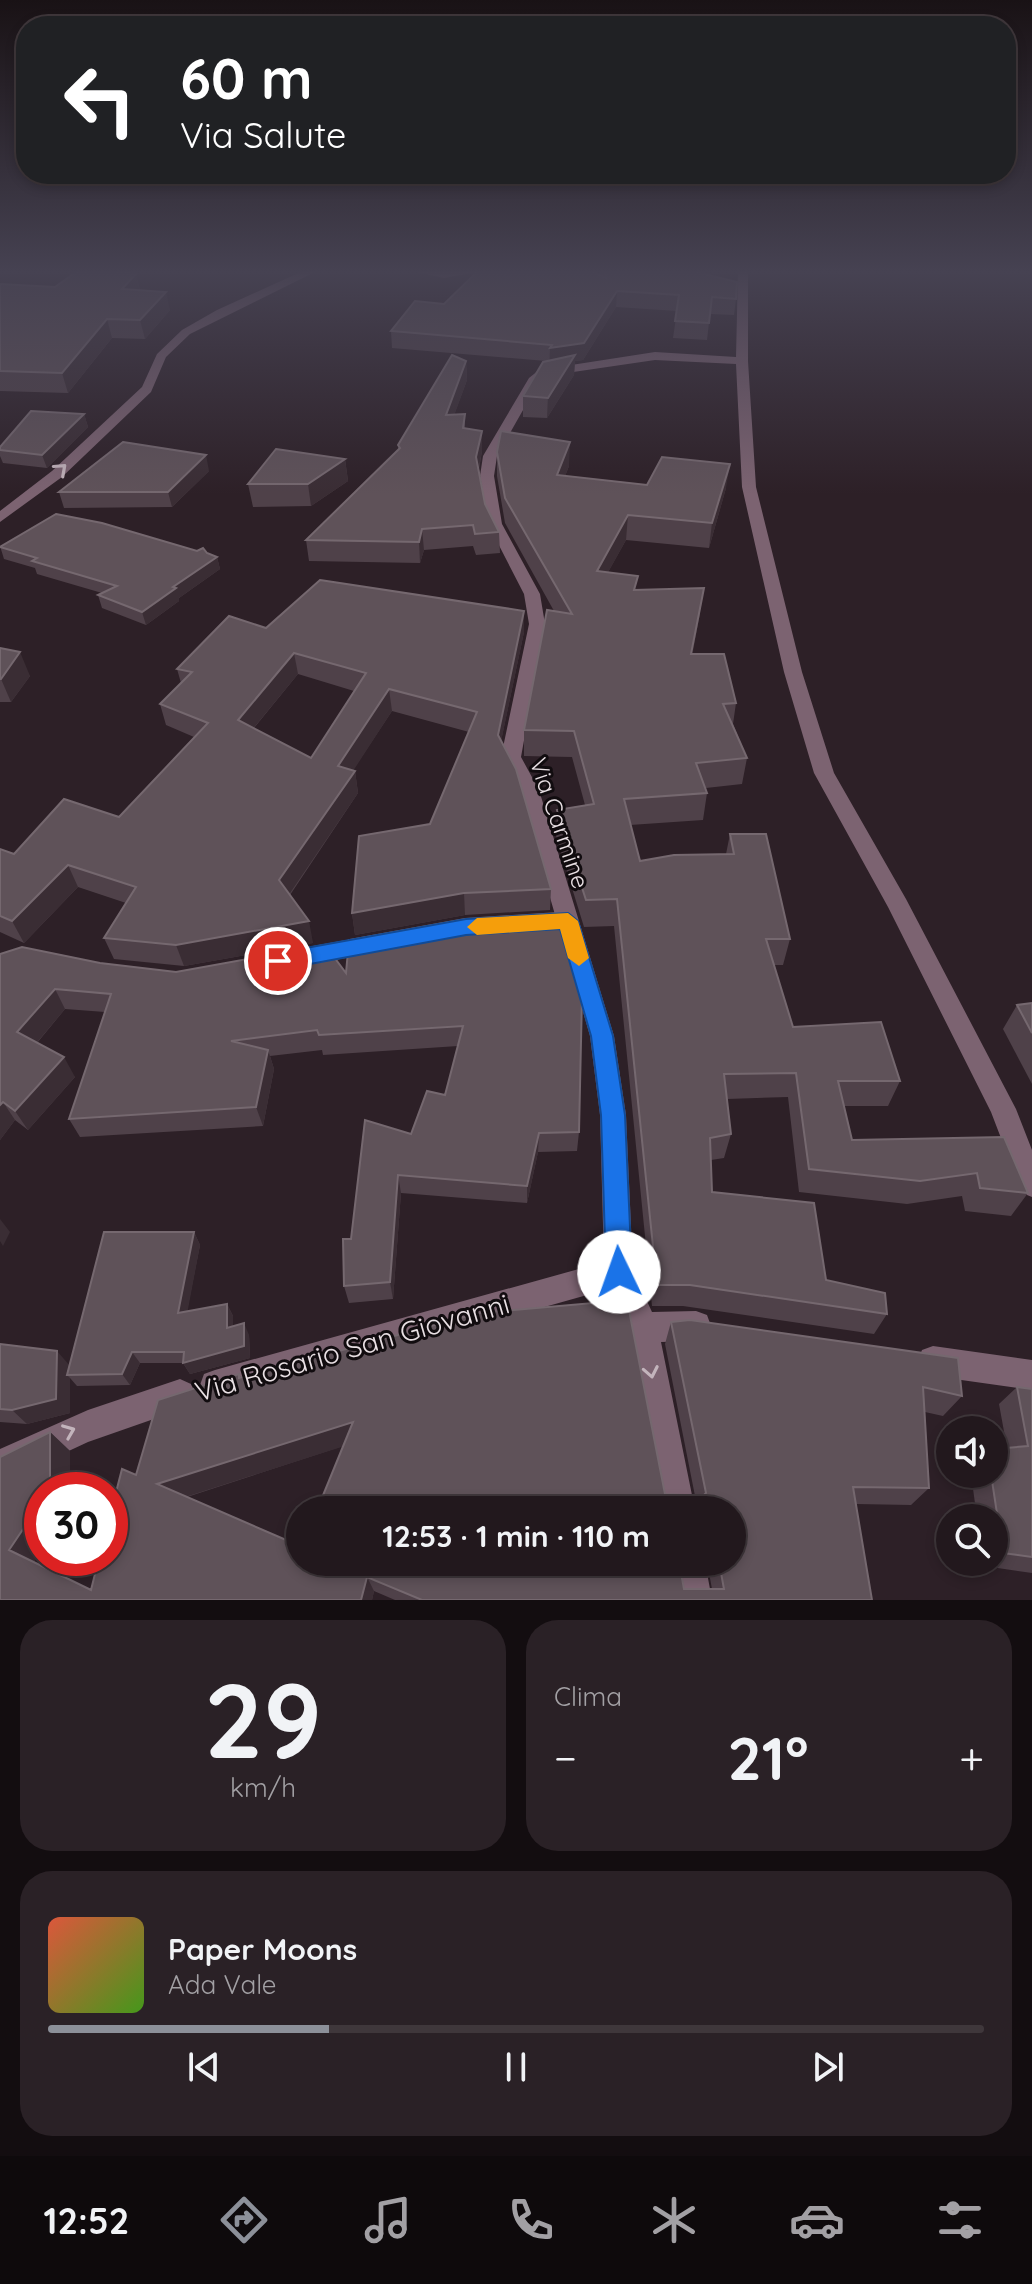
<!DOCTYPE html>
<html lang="it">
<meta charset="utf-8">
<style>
:root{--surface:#22181d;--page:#2a2126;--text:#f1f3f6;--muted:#a2a0a4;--line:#3f373b;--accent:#8c9099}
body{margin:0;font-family:Quicksand,sans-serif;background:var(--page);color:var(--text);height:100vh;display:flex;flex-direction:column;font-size:30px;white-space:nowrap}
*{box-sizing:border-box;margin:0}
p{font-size:26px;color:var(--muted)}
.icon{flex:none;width:44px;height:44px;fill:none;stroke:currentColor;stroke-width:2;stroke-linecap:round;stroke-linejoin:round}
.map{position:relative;height:1600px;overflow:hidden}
.panel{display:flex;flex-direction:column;gap:20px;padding:20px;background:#130d10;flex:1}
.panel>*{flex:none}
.banner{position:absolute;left:16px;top:16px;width:1000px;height:168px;border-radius:32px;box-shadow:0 4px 12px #0003,0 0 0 2px var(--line);background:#202124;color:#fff;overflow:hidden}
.buttons{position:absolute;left:936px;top:1416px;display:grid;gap:16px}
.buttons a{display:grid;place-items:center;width:72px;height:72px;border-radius:50%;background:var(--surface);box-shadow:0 4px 12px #0003,0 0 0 2px var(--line);font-size:40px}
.speed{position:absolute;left:24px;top:1472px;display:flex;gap:16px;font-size:40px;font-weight:700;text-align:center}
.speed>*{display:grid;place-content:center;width:104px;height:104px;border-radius:50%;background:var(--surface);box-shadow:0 4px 12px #0003,0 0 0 2px var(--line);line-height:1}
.speed .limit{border:12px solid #d22;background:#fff;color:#111}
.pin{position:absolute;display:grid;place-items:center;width:68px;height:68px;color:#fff;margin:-34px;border:4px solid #fff;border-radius:50%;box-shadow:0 2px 8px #0007}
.me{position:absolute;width:88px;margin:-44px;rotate:357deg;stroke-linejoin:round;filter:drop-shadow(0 0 6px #0008)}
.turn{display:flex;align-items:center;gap:28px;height:168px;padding:0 32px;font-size:36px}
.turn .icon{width:104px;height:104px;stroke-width:2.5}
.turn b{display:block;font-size:56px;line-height:68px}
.big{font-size:60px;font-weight:700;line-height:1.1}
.panel .tile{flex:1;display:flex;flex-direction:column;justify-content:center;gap:12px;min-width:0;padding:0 28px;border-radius:32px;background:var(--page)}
.panel .dial{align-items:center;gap:0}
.dial b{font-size:104px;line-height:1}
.song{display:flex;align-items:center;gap:24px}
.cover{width:96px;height:96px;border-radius:12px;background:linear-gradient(135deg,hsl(10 70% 55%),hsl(100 70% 35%))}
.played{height:8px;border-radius:4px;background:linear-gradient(90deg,var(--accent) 30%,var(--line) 30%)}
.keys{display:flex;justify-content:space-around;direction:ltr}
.heat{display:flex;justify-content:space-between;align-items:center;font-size:44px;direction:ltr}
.panel .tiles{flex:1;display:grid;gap:20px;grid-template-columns:1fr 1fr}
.tile:last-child{grid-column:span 2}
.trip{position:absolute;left:286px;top:1496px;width:460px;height:80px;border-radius:40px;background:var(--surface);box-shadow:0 4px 12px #0003,0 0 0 2px var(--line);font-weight:700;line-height:80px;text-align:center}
.tabs{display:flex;height:128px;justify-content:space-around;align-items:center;background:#0e0a0c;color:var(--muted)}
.tabs .icon{width:56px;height:56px}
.tabs .selected{color:var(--accent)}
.tabs b{font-size:36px;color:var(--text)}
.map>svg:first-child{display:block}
</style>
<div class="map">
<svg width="1032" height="1600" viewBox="0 0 1032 1600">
<rect width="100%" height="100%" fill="#2d2027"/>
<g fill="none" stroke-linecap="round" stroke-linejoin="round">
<g fill="#7c6371" fill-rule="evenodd">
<polygon points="305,270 319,270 190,334 166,357 151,392 62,477 0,522 0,511 52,471 142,387 157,354 182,330 217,310"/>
<polygon points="407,270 488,270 444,278"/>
<polygon points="738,270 748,270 748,361 756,487 802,672 834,773 906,899 1016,1109 1032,1150 1032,1197 1022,1193 991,1112 888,907 814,773 784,672 742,487 736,364 655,360 546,376 540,380 497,456 494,476 502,524 540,594 545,624 521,757 539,790 614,1036 626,1115 633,1271 652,1312 696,1311 707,1315 711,1326 707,1337 696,1341 661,1342 695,1510 661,1510 628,1328 612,1288 215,1400 204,1396 200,1385 204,1374 215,1370 604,1262 600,1115 590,1036 519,790 501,757 529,624 524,594 488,524 480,476 483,456 529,378 539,370 655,352 736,357"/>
<polygon points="374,935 382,938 385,944 382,950 374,953 307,965 299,963 296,956 299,949 307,947"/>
<polygon points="933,1346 1032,1360 1032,1390 933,1376 922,1372 918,1361 922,1350"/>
<polygon points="180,1379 191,1384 196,1395 191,1406 88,1442 0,1483 0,1449 88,1410"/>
<polygon points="671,1562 705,1562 712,1600 678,1600"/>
</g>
</g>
<g fill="#4f4149" fill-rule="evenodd">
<polygon points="600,270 688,270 736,299 734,315 710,314 707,340 673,338 677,311 616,307 583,360 575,361 574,375 547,418 523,417 523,396 546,361 392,348 391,331 444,304 601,275"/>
<polygon points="136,274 140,290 170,310 145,339 112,338 68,393 0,391 0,284 55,287"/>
<polygon points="466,361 467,380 454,415 465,414 465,429 482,431 482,451 479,469 485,504 499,532 500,553 476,555 473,546 424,550 420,563 309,561 306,540 398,450 398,445"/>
<polygon points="84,414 88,427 47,468 3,463 0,456 0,450"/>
<polygon points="497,452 569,466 565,476 647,485 726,488 709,548 626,540 608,572 636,590 700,613 692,654 736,703 733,724 747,758 742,784 706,788 707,793 703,820 630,825 640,861 726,854 730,834 790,939 783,965 774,965 793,1027 900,1081 888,1106 844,1106 852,1140 1004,1137 1028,1193 1011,1216 965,1211 962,1196 907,1204 799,1192 788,1097 727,1099 731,1134 724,1158 711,1160 712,1192 826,1280 887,1314 874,1334 683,1306 652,1306 614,926 584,927 556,836 557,810 585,805 572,757 524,756 524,730 554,611 505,523 497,476"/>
<polygon points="345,459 348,481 311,506 253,507 248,484"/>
<polygon points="209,471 172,507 64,508 59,492"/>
<polygon points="0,546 207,553 217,557 220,569 179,598 179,601 146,625 102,608 98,595 102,593 37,574 35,568 4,559"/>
<path d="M524,611V632L501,741L551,889L550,910L465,915L355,935L352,913L430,824L469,732L392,711L353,770L355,771L358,793L290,895L313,943L184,966L114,959L104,938L126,903L78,887L24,943L0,932V849L14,854L119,817L194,737L166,725L160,704L181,683L177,669L266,628ZM298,674L354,691L311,758L254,728Z"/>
<polygon points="0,648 30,676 11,702 0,702"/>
<polygon points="465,919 579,1132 577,1151 538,1152 527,1203 401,1193 393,1299 349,1303 344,1286 351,1239 411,1134 445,1095 458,1046 323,1055 322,1050 270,1056 274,1069 263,1126 80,1137 69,1119 105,1012 65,1009 37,1043 75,1077 28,1130 15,1120 0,1140 0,954 100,963 176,972 346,973"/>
<polygon points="1032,1003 1032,1084 1003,1029 1017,1005"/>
<polygon points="194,1232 200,1245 187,1311 227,1304 233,1316 233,1326 249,1335 250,1358 190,1374 183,1363 140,1363 130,1385 77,1386 70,1378 70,1413 27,1424 0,1422 0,1344 70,1366"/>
<path d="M627,1300L665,1494L695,1496L665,1344L671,1322L690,1320L958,1358L962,1396L943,1416L925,1412L929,1488L911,1505L856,1504L872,1600H395L374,1591L372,1600H0V1457L50,1432L70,1451V1490H42V1549L34,1562L91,1590L99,1558H110V1516L122,1469L136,1475L158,1400L239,1374L241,1378L479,1313ZM343,1446L317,1510H732V1562H707L712,1589H684L679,1562H300V1546L187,1497Z"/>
<polygon points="1017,1387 1032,1389 1032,1573 984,1566 984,1562 994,1562 994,1518 977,1518 971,1474 994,1474 1007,1448 999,1404"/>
</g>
<g fill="#3a2d34">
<polygon points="136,274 140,292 122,289"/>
<polygon points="617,291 616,307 583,360 575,361 574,375 547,418 550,348"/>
<polygon points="166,292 170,310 145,339 140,320"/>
<polygon points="107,319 112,338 68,393 62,373"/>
<polygon points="466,361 467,380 447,435 446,415"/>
<polygon points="84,414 88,427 47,468 42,455"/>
<polygon points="482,431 482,451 477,476 476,457"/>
<polygon points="570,442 569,466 556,499 557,475"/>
<polygon points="206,455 209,471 172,507 168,492"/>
<polygon points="345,459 348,481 311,506 308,484"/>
<polygon points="730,464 726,488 709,548 712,523"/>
<polygon points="628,515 626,540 595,596 597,571"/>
<polygon points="422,529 424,550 420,563 419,542"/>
<polygon points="217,557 220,569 179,598 179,601 146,625 142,612 173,587"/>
<polygon points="704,588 700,613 688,680 691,654"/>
<polygon points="524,611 524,632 498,756 498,735"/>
<polygon points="20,652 30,676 11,702 1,679"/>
<polygon points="294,653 298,674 243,741 238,720"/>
<polygon points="389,689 392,711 342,788 338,766"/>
<polygon points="355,771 358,793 284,902 279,880"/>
<polygon points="68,865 78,887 24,943 12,921"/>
<polygon points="464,893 465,915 355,935 352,913"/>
<polygon points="309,921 313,943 184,966 176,945"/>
<polygon points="55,989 65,1009 29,1052 17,1032"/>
<polygon points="268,1050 274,1069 263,1126 256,1107"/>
<polygon points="64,1057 75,1077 28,1130 15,1111"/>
<polygon points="3,1102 15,1120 0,1140 0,1105"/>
<polygon points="539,1133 538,1152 527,1203 527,1186"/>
<polygon points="398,1175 401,1193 393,1299 390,1282"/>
<polygon points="0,1219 10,1232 3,1246 0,1241"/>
<polygon points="194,1232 200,1245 185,1325 178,1313"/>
<polygon points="227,1304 233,1316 233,1340 227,1328"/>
<polygon points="244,1323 249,1335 250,1358 190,1374 183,1363"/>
<polygon points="57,1351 70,1366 67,1375 70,1378 70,1413 27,1424 12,1410"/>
<polygon points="132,1352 140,1363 130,1385 122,1374"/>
<polygon points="353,1422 360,1441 173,1501 157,1484"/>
<polygon points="50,1432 70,1451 70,1490 49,1490"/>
<polygon points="42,1501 42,1549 32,1565 9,1550"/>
<polygon points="367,1577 374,1591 372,1600 361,1600"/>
</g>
<g fill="#5f5259" stroke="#75686f" stroke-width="2" fill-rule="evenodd">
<polygon points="109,270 136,274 122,289 166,292 140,320 107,319 62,373 0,371 0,284 55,287 76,272"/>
<polygon points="479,270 589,270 606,278 604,270 688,270 737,282 736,299 712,297 709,323 675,321 679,295 617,291 584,343 550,348 552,345 391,331 415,301 444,304"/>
<polygon points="452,355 466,361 446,415 465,414 463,428 482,431 476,457 485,504 499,532 475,534 473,525 422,529 419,542 306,540 400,448 398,445"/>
<polygon points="575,355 548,398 523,396 543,362"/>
<polygon points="31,411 84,414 42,455 0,450 0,447"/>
<polygon points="501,431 570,442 557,475 647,485 662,457 730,464 712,523 628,515 597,571 638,576 634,590 704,588 691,654 724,654 736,703 723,704 747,758 696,763 707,793 624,799 640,861 674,855 734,854 730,834 766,834 790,939 766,939 793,1027 881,1022 900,1081 838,1081 852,1140 1004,1137 1028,1193 980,1188 977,1173 920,1181 809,1169 796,1073 724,1074 731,1134 710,1138 712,1192 814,1203 826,1280 885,1293 887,1314 690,1285 657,1285 617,899 586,900 557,810 594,804 574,731 524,730 547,610 572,614 505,498 497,452"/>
<polygon points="123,442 206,455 168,492 59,492"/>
<polygon points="276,449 345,459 308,484 248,484"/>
<polygon points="56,514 102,523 197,551 203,548 207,553 217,557 173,587 176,588 142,612 98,595 117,586 32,561 37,558 0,547"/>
<path d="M320,580L524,611L498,735L516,769L551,889L464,893L352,913L359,836L430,824L477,712L389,689L338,766L355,771L279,880L309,921L176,945L104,938L136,887L68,865L12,921L0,916V849L14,854L64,799L119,817L208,723L160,704L192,672L177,669L229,616L266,628ZM294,653L366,673L311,758L238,720Z"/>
<polygon points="0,648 20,652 1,679 0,679"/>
<polygon points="558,913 582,996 579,1132 539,1133 527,1186 398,1175 390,1282 344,1286 343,1239 351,1239 365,1120 411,1134 427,1091 445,1095 463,1026 319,1035 317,1030 231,1041 268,1050 256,1107 69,1119 111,994 55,989 17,1032 64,1057 15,1111 3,1102 0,1105 0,954 22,947 100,963 176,972 325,945 346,973 349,940 465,919"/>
<polygon points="1032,1003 1032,1033 1017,1005"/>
<polygon points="104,1232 194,1232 178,1313 227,1304 227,1328 244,1323 244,1346 183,1363 184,1352 132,1352 122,1374 67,1375"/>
<path d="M627,1300L665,1494L703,1496L706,1493L671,1322L690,1320L958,1358L962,1396L923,1387L929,1488L853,1487L872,1600H422L367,1577L361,1600H0V1457L50,1432V1489L42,1490V1501L9,1550L91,1590L99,1558H110V1516L122,1469L136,1475L158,1400L239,1374V1378L479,1313ZM353,1422L317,1510H732V1562H719L724,1589H684L679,1562H300V1546L157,1484Z"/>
<polygon points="0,1344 57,1351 56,1399 12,1410 0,1409"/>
<polygon points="1017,1387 1032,1389 1032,1557 1003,1553 991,1474 994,1474 994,1449 1028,1446"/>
</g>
<defs><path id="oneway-chevron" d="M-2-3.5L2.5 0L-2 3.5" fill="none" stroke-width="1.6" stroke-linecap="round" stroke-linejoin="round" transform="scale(2)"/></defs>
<g stroke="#c3b4bc">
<use href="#oneway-chevron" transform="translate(61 469) rotate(-42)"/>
<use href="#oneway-chevron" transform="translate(651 1372) rotate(79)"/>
<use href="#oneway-chevron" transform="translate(69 1431) rotate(-22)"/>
</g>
<linearGradient id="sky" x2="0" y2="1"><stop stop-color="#191215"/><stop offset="0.55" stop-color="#464252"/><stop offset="1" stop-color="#464252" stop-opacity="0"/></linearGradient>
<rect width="1032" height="494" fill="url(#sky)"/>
<polygon fill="#1a73e8" stroke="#114b97" stroke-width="2" points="568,913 578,921 613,1036 625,1115 632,1272 629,1281 619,1285 610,1281 606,1272 601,1115 591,1036 560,929 466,935 278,970 268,961 278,953 466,919"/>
<polygon fill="#f59e0b" points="568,913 578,921 589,958 579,966 568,958 560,929 477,935 467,927 477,918"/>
<g text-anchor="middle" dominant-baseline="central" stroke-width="6" stroke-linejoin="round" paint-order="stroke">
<g font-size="24" fill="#e9e0e4" stroke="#110c0f">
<text transform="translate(560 823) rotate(71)">Via Carmine</text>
</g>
<g font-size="28" fill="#e9e0e4" stroke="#110c0f">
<text transform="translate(352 1347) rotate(-16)">Via Rosario San Giovanni</text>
</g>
</g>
</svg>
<div class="buttons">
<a><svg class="icon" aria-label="sound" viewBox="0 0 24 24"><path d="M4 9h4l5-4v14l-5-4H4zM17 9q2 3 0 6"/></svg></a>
<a><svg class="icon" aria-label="search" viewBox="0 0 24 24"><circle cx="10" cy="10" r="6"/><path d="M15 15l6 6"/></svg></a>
</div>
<div class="speed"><div class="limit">30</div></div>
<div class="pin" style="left:278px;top:961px;background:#d93025"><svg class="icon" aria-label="arrive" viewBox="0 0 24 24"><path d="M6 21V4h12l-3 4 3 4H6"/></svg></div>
<svg class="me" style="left:619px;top:1272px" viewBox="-20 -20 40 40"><circle r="19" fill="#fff"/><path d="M0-13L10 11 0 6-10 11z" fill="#1a73e8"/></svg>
<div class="trip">12:53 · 1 min · 110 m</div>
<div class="banner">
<div class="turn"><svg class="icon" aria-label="left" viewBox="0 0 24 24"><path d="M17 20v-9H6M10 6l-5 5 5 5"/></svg><div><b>60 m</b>Via Salute</div></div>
</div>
</div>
<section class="panel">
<div class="tiles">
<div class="tile dial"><b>29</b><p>km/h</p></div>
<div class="tile"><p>Clima</p>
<div class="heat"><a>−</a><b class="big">21°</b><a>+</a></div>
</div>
<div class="tile">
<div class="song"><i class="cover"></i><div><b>Paper Moons</b><p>Ada Vale</p></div></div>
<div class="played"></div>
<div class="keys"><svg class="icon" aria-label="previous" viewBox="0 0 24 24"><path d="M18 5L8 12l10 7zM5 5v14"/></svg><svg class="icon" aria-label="pause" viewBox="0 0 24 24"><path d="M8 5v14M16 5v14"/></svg><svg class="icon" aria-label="next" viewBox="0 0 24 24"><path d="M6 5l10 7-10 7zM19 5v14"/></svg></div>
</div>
</div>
</section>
<nav class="tabs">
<b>12:52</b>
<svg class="icon selected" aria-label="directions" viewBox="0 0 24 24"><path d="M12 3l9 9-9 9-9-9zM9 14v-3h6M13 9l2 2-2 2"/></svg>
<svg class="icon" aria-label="music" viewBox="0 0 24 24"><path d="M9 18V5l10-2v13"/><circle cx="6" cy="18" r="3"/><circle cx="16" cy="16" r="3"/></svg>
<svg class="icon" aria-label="phone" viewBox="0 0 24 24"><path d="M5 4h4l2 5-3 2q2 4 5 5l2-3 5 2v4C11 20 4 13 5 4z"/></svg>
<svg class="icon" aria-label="climate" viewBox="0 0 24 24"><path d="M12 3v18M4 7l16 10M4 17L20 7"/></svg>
<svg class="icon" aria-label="car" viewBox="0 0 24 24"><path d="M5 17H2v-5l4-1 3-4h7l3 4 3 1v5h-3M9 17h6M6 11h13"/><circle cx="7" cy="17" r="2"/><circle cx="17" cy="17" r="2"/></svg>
<svg class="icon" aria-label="filters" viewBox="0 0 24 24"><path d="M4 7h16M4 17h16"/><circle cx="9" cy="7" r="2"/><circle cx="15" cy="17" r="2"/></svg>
</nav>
